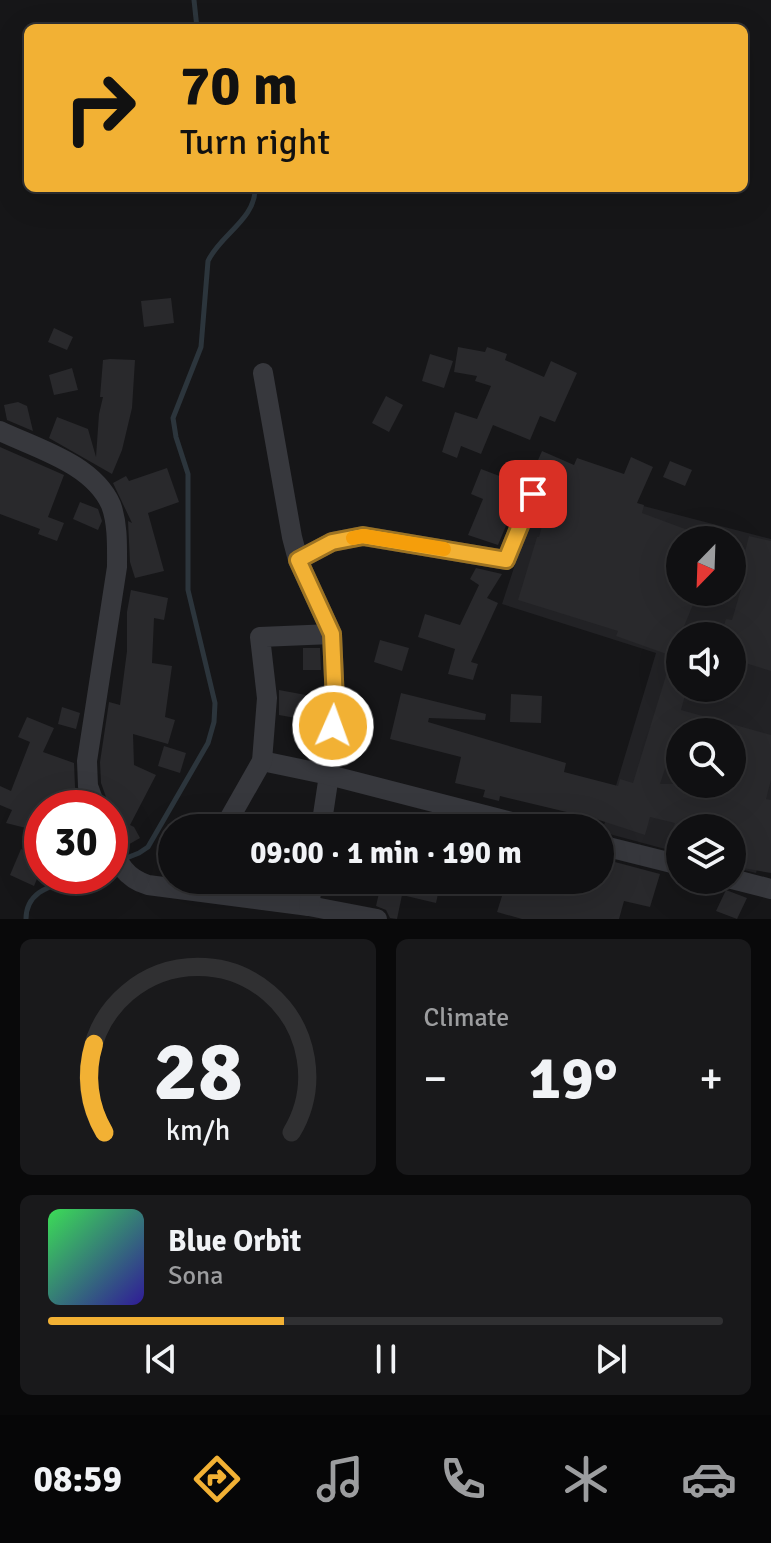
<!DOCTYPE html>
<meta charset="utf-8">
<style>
:root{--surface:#101012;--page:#19191b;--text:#f1f3f6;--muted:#9c9d9f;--line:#303032;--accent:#f2b134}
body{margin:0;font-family:Signika,sans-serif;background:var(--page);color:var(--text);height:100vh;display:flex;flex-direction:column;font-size:30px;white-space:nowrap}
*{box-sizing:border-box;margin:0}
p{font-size:26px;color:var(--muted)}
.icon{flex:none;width:44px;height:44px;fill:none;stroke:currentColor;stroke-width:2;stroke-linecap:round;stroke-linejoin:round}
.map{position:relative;height:919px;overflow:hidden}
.side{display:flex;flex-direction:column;gap:20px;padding:20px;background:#09090a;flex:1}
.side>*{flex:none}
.top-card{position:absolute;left:24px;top:24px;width:724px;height:168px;border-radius:12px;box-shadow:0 8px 32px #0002,0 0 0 2px var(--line);background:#f2b134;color:#111;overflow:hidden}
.needle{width:52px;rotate:203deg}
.buttons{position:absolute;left:666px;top:526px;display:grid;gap:16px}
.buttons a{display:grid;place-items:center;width:80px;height:80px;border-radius:50%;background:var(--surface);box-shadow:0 8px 32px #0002,0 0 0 2px var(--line);font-size:40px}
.speed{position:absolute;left:24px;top:790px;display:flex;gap:16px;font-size:40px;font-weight:700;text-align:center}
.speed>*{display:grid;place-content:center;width:104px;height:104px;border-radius:50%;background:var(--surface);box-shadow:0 8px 32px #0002,0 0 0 2px var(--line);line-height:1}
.speed .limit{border:12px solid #d22;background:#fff;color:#111}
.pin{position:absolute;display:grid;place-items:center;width:68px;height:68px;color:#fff;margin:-34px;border-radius:16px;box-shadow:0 4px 12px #0006}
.me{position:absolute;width:88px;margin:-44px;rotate:2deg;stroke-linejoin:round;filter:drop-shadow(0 0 6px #0008)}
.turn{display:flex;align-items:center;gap:28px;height:168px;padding:0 24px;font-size:36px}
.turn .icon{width:104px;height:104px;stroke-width:2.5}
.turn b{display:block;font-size:56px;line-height:68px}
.big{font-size:60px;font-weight:700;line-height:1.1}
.side .tile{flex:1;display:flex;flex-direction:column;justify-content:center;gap:12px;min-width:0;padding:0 28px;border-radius:12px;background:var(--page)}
.side .dial{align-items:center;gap:0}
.dial svg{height:208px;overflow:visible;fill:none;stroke:var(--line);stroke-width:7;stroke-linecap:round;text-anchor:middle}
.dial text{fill:var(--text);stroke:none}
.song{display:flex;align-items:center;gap:24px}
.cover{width:96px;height:96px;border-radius:12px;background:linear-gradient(135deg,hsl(130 70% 55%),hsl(250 70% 35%))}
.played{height:8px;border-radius:4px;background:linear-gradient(90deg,var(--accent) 35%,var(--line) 35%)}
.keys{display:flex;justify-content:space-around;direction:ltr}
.heat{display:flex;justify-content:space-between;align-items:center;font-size:44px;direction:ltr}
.side .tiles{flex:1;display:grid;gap:20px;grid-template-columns:1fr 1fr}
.tile:last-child{grid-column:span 2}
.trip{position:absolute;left:158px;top:814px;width:456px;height:80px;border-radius:40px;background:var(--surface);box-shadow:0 8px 32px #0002,0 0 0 2px var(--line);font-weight:700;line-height:80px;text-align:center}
.tabs{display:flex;height:128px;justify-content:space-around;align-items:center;background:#060607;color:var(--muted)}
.tabs .icon{width:56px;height:56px}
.tabs .on{color:var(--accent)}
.tabs b{font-size:36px;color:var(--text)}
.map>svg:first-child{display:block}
</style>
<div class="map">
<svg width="771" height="919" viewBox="0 0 771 919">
<rect width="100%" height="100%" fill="#161618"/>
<path fill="#222225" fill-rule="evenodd" d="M543,480L771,539V817L756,873L732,867V828H680V853L602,832L656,653L502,604ZM680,540H732V592H680ZM680,636H732V688H680ZM680,732H732V784H680Z"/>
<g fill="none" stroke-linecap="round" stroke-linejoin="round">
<g stroke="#2c353c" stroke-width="5">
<polyline points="194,0 197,28"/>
<path d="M124,859L139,853L148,847L208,743L214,722L215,703L188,590V474L176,437L173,418L201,347L208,261C220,235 256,219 255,188"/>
<path d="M26,919C26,889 56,885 79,876"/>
</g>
</g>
<g fill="#29292c" fill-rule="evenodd">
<polygon points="171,298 174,323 144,327 141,301"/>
<polygon points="54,328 73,337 67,350 48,342"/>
<polygon points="458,347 485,352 487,347 507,354 505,360 544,377 551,361 577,373 555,422 540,416 530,440 493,425 481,454 461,446 457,458 442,452 455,412 477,419 491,386 475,381 477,376 454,372"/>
<polygon points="430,354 453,361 444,388 422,381"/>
<polygon points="110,359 135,360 132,408 122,450 112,474 49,438 57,417 88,429 96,457 99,414 103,397 100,397 103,360"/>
<polygon points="72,368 78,390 54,395 49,375"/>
<polygon points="386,396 403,405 389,432 372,423"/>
<polygon points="18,402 27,406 33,431 7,420 4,405"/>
<polygon points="0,447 64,475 48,517 64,523 57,541 38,534 40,529 0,514"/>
<path d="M542,451L574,465L577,458L624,474L631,457L653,467L637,503L644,505L642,513L712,539L680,540V562L672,585L680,588V592L697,595L680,636V688H687L681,710L771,735V780L766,799L771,800V873L732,866V828H673L675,823L650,817L645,835L596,819L500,796L499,801L483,797L485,790L455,783L461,757L390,739L401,693L486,714L485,720L429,718L428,722L566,763L564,772L618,786L620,779L633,783L672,656L616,636L618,631L518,600L537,537H539L554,483L532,474ZM677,732H732V791L705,784H660Z"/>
<polygon points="670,461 692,470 685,486 663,477"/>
<polygon points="167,468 179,502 148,513 164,571 135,578 130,562 128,521 132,523 113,483 126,476 129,481"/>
<polygon points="481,469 523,485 498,545 468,535 483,499 471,494"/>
<polygon points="80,502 98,509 102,521 98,530 73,519"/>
<polygon points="749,536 771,541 771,671 732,659 732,636 721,636 726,619 732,620 741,589 736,587"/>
<polygon points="476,568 502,574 487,598 498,603 471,662 478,664 473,680 448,674 455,649 418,637 425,614 460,625 479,585 470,579"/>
<polygon points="131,590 168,598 164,620 154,618 152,663 172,666 165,717 175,720 168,744 133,734 134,765 156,775 130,825 134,827 140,838 126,846 122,837 114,830 110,817 110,808 101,783 100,762 109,702 120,705 127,651 127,612"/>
<polygon points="380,640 409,648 402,671 374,662"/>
<polygon points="303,648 320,648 321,670 303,670"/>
<polygon points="279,690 322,698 318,722 279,715"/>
<polygon points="511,694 542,696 541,723 510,722"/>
<polygon points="62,707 80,713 76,729 58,724"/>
<polygon points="27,717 54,728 43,752 74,763 75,787 82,808 42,808 42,832 6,823 12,810 0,805 0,786 11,791 30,742 18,737"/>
<polygon points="164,746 186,753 180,773 158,766"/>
<polygon points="403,813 439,826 439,828 398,828"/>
<polygon points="21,849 42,859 42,867 34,886 10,875"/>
<polygon points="600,858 660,874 650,907 624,901 619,919 522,919 497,912 507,880 600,880"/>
<polygon points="382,880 441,880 436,903 402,895 397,919 390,918 386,910 376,906"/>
<polygon points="726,890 747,898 737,919 716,911"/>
</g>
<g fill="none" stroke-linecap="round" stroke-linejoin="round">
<g stroke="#37383d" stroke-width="20">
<polyline points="263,373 292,537 298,560 332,634 335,702 329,775 321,828"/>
<path d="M0,431C38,449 93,464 111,505C118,524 117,547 117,567L87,761L88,786L96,808"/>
<polyline points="298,560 332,542 363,536 506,560 533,494"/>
<polyline points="262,761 329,775 535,828"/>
<polyline points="224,828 262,761 267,698 260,637 332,634"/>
<path d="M110,842C118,863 125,878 148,885L309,906L377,919"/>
<polyline points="600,845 680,865"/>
<polyline points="732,879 771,889"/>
<polyline points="309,906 313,880"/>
</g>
</g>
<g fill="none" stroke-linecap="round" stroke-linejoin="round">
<defs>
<polyline id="route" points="333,726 335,702 332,634 298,560 332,542 363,536 506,560 533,494"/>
</defs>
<use href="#route" stroke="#9d7322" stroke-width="20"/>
<use href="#route" stroke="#f2b134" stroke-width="14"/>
<polyline stroke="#f59e0b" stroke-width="14" points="353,538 363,536 444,549"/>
</g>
</svg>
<div class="buttons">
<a><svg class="needle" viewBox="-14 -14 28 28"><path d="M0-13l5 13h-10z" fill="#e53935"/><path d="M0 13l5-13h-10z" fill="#9c9d9f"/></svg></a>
<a><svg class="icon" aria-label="sound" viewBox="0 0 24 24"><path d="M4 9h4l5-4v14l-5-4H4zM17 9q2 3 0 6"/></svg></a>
<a><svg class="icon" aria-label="search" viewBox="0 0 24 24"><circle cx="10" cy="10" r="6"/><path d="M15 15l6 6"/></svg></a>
<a><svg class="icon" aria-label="layers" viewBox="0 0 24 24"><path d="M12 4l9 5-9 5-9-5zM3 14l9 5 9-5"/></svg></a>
</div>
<div class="speed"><div class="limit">30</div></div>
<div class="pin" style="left:533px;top:494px;background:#d93025"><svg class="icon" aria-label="arrive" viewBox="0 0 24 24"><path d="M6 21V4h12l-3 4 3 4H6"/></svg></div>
<svg class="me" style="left:333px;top:726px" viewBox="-20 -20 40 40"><circle r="17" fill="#f2b134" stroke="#fff" stroke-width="3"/><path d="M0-11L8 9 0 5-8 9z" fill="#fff"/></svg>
<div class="trip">09:00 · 1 min · 190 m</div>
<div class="top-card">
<div class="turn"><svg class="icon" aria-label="right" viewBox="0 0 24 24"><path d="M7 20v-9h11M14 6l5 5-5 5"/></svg><div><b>70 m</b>Turn right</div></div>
</div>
</div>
<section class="side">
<div class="tiles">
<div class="tile dial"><svg viewBox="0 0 100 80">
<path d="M14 69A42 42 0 1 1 86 69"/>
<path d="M14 69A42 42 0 0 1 10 35" stroke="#f2b134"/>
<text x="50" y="56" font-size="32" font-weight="700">28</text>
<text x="50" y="72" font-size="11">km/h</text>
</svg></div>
<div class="tile"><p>Climate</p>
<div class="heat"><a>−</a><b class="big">19°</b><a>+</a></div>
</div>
<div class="tile">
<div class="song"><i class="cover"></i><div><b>Blue Orbit</b><p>Sona</p></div></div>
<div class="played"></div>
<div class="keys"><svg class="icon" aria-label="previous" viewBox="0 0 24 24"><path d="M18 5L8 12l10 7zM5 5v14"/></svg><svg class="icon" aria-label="pause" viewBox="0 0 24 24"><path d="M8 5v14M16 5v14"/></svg><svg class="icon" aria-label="next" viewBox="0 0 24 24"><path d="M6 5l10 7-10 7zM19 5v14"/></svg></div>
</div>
</div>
</section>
<nav class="tabs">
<b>08:59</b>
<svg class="icon on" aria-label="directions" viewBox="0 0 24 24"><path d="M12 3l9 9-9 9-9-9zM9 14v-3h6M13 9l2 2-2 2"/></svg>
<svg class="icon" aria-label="music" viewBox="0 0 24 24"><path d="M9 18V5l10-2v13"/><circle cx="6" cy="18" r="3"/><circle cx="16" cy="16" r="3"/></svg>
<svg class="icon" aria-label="phone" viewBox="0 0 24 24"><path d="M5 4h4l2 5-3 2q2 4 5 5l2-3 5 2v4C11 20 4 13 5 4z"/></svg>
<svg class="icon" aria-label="climate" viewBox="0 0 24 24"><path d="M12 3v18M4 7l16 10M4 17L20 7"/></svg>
<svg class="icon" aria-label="car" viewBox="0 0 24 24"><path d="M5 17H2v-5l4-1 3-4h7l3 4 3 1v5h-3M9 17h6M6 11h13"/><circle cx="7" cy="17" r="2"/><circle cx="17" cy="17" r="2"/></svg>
</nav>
